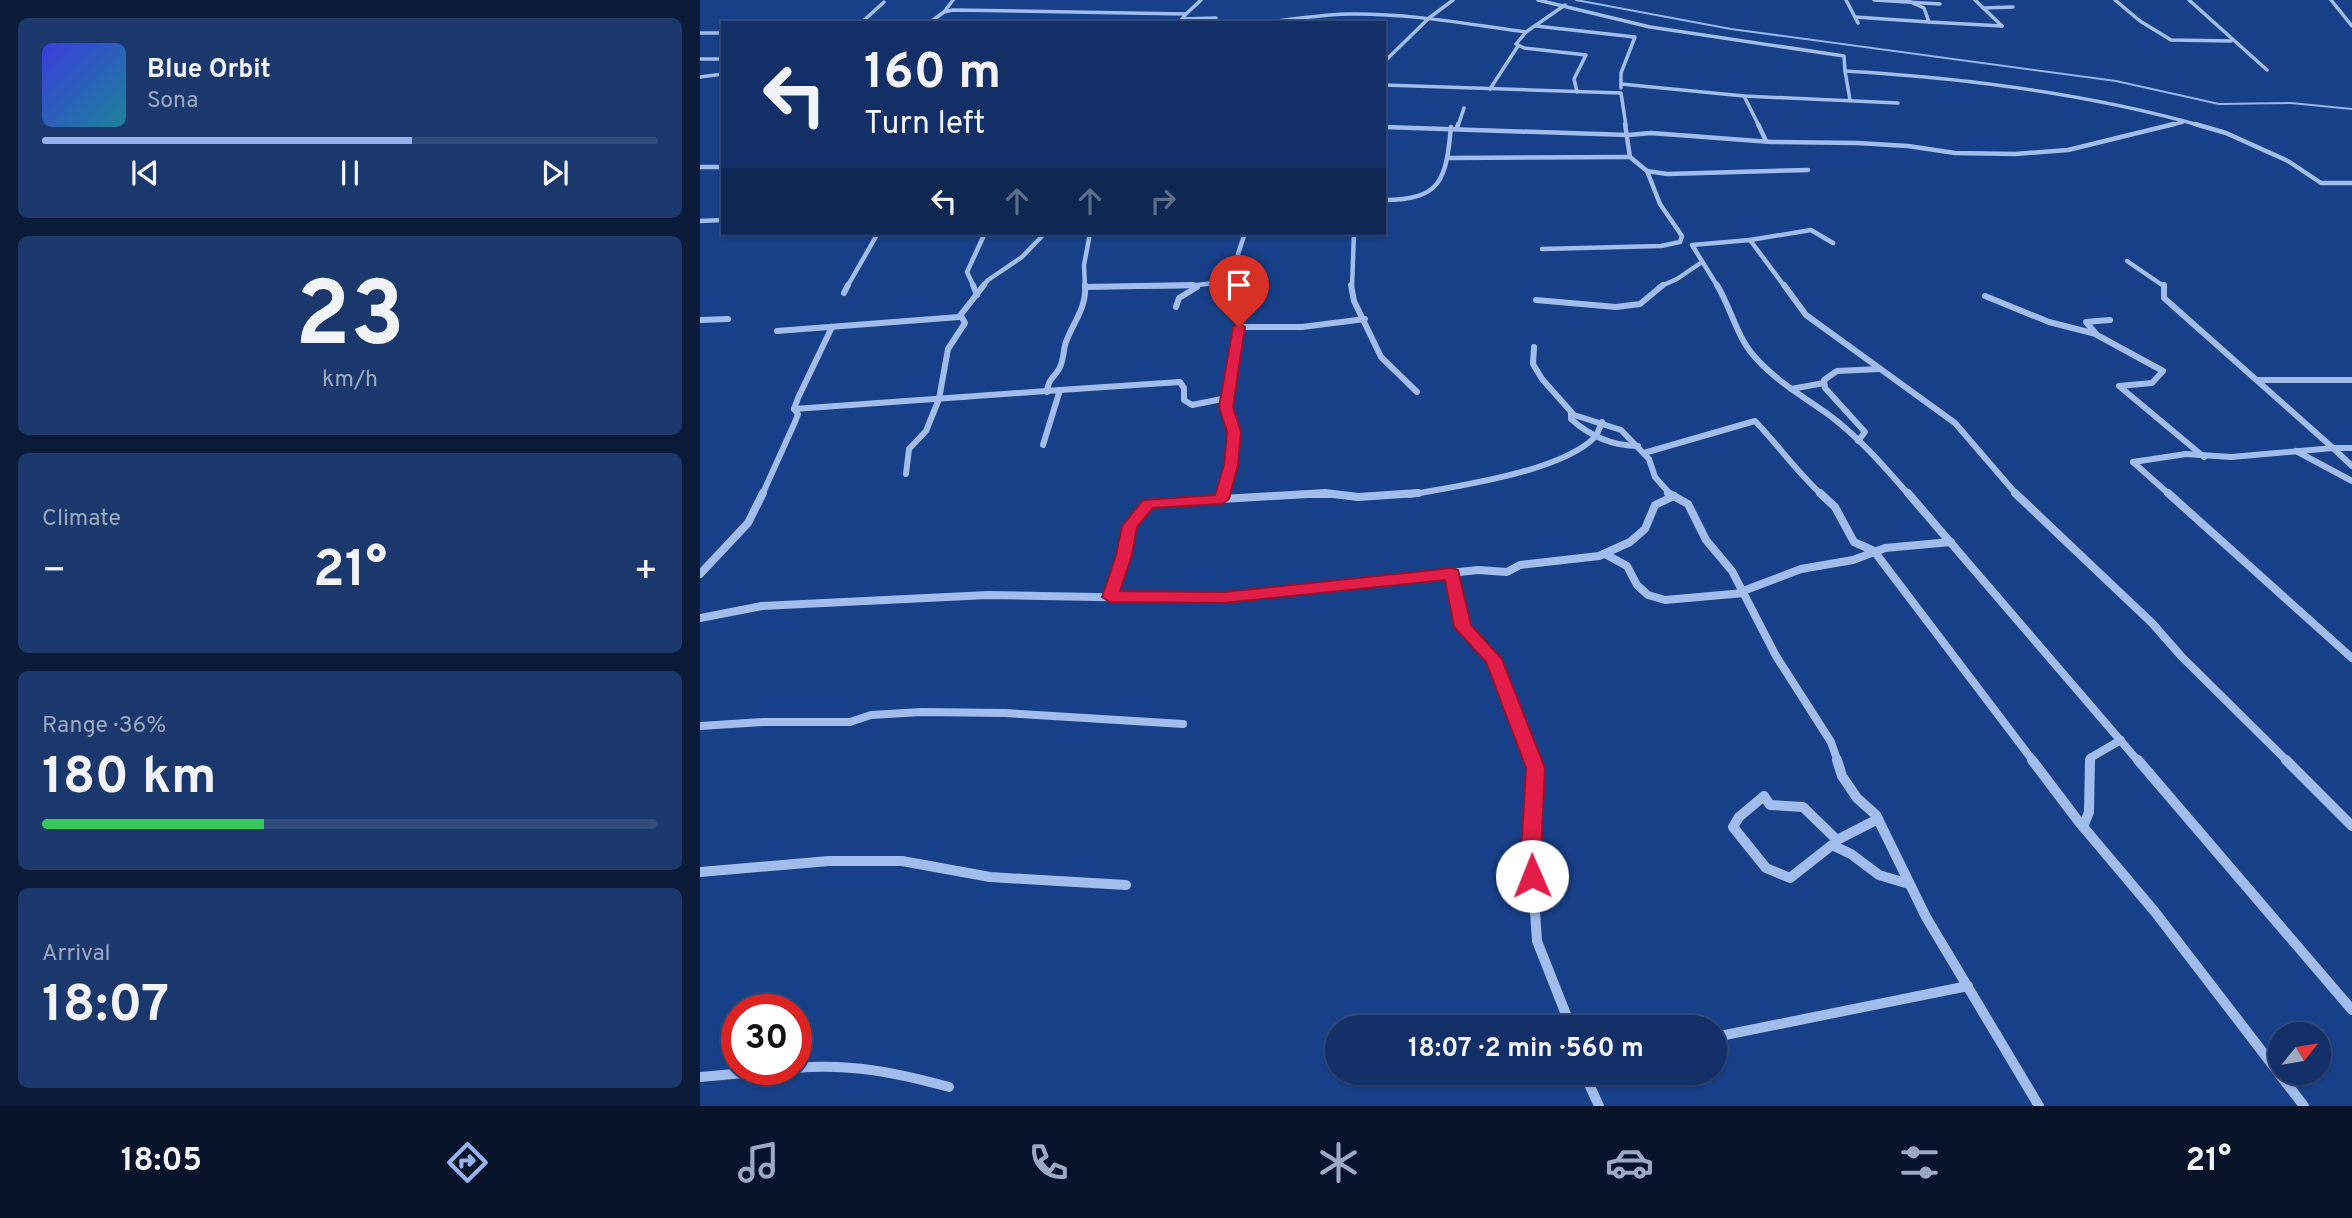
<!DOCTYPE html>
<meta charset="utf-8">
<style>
:root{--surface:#123067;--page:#1b386d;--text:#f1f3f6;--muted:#9ca9c0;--line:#314b7b;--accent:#95b2f1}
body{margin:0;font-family:Overpass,sans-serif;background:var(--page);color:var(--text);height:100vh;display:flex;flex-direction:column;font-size:26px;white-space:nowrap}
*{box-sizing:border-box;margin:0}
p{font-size:23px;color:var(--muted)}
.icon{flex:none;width:38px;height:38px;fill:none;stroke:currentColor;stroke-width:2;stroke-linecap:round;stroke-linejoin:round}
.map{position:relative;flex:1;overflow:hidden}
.sheet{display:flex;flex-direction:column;gap:18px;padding:18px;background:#0a1a39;width:700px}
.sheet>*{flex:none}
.top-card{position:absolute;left:21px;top:21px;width:665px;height:214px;border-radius:0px;box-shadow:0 2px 5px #0004,0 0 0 2px var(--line);background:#123067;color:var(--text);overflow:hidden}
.needle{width:46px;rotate:60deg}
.controls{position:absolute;left:1568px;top:1022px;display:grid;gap:14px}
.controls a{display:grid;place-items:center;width:63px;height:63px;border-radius:50%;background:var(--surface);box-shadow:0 2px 5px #0004,0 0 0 2px var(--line);font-size:35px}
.speed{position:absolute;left:21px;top:994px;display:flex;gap:14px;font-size:35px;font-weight:700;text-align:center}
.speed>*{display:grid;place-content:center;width:91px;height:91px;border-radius:50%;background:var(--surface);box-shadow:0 2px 5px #0004,0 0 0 2px var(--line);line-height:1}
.speed .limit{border:10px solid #d22;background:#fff;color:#111}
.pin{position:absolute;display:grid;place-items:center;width:60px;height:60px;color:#fff;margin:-72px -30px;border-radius:50% 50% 50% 0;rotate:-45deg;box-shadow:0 0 7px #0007}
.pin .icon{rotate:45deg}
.me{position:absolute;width:77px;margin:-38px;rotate:359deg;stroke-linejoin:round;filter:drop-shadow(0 0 5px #0008)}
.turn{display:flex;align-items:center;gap:24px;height:147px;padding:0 28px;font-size:32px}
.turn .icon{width:91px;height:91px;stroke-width:2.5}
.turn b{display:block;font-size:49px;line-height:60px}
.lanes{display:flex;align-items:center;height:66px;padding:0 28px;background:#0003;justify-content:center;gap:35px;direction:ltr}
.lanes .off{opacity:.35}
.big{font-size:52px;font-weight:700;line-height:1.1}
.sheet .card{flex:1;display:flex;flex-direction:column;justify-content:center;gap:10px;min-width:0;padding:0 24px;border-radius:10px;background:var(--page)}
.sheet .dial{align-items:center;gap:0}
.dial b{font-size:91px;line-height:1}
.song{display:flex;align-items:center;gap:21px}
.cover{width:84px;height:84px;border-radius:10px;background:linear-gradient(135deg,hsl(240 70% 55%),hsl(190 70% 35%))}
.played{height:7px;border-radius:4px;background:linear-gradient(90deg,var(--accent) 60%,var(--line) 60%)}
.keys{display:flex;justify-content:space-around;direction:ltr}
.heat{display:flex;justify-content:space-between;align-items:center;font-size:38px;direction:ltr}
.charge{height:10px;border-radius:5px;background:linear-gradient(90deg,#34c759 36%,var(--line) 0)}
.trip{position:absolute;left:625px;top:1015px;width:402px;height:70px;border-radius:35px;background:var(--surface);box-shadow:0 2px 5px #0004,0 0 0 2px var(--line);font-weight:700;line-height:70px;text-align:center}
.menu{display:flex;height:112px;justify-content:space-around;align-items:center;background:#071329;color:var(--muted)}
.menu .icon{width:49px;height:49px}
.menu .on{color:var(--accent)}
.menu b{font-size:32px;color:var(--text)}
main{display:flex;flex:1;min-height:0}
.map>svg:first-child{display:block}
</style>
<main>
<section class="sheet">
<div class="card">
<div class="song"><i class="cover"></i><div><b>Blue Orbit</b><p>Sona</p></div></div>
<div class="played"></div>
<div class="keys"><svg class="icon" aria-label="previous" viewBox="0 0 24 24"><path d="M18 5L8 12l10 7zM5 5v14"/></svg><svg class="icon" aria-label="pause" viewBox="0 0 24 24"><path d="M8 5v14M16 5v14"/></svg><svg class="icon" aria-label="next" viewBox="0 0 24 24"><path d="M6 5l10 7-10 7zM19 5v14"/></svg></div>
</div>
<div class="card dial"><b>23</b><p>km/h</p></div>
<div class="card"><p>Climate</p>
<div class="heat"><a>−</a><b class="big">21°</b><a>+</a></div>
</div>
<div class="card"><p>Range · 36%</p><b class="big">180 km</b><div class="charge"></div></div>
<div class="card"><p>Arrival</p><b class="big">18:07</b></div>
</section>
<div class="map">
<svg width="1652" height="1106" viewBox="0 0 1652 1106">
<rect width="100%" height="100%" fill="#184089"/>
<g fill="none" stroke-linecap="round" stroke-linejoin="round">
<polyline stroke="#93b6f0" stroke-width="2" points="876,0 1031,29 1416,81 1519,104 1591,103 1652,109"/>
<g stroke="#a1bded" stroke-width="3.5">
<path d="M838,0L950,27L1144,56L1145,71C1265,78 1386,93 1502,126"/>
<polyline points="1146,0 1158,23"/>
<polyline points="1174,0 1240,4"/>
<polyline points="1206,0 1224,8 1229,22 1302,26"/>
<polyline points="1275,0 1302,26"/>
<polyline points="1415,0 1440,21 1471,40 1531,41"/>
<polyline points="1489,0 1567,70"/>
<polyline points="1631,0 1652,26"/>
<polyline points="865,5 826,32 816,44 824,48 886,55 874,79 877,92"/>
<polyline points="1283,8 1313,7"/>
<polyline points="244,12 253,0"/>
<polyline points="486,14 501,0"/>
<polyline points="1155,17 1229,22"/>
<polyline points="482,19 516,18"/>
<polyline points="161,23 184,2"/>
<polyline points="229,23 244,12 253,10 486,14 479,23"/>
<path d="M562,23C591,19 619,15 648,14C708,13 767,24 826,32"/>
<polyline points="836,26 935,37 921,73 921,88"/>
<polyline points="0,33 23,33"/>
<polyline points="0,59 23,59"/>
<polyline points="684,62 729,18 753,0"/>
<polyline points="1145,71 1150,100"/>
<polyline points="0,77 23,74"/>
<polyline points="921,84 1044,96 1198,103"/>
<polyline points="684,85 921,93 926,126"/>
<polyline points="790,89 818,46"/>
<polyline points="1044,96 1059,126"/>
<polyline points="758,126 764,108"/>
<polyline points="1467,126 1483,122"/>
</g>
<g stroke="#a1bded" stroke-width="4.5">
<polyline points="1058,124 1066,141"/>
<polyline points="1495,124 1526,133 1588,161 1621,183 1652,183"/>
<polyline points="684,127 928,135 951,133 1071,142 1157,143 1208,146 1255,153 1315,154 1368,150 1474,124"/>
<polyline points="757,128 758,124"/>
<polyline points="748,158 930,157"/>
<polyline points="0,167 23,167"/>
<polyline points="947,171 967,174 1108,170"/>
<path d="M684,200C742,200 746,179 751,127"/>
<polyline points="0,221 23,220"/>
<polyline points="1050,240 1111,230 1133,243"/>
<polyline points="842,249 961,246 980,242 982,236 960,204 947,171 930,157 925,124"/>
<polyline points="1427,261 1465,287"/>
<polyline points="147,287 178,233"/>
<polyline points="274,287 267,272 285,233"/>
<polyline points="282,287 288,280 322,257 345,233"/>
<polyline points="385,287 487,286 535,281"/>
<polyline points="385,287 384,265 390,233"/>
<polyline points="536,287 538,254 545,233"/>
<polyline points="652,287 654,233"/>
<polyline points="959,287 977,279 1002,262"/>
<polyline points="1018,287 992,245 1050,240 1085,287"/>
</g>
<g stroke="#a1bded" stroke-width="6">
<polyline points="273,285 277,295"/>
<polyline points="651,285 654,301 681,357 717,392"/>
<path d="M1017,285C1031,308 1036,335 1054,356C1074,379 1100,395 1125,412C1156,434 1184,466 1209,495"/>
<polyline points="1084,285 1106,315 1255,423 1317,495"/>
<polyline points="1464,285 1464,298 1633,448 1652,448"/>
<polyline points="385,287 493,285"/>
<polyline points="144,293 148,285"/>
<polyline points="1285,296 1349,322 1396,334"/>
<polyline points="836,300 916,307 940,304 963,285"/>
<polyline points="476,307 479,298 497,287"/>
<polyline points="0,320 28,319"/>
<polyline points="1410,320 1386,322 1397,335 1463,371 1452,383 1419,386 1504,457"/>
<polyline points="539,327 602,327 665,319"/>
<polyline points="77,331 259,317 284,285"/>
<polyline points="834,347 833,364 842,379 874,415 921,430 949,459 955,477 971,495"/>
<polyline points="1558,380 1652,380"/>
<polyline points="1091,389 1124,383"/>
<polyline points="360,390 480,382 484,388 484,400 492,405 527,398"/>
<path d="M347,392C348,379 353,379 359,369C364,361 363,350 366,342C373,323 387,307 385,285"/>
<polyline points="94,409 360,390 343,445"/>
<path d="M871,412V419C890,436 912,446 938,446"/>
<polyline points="1158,441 1165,432 1125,388 1124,380 1137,371 1180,369"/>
<polyline points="1596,451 1652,481"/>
<path d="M944,453L1055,421C1078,445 1097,472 1122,495"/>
<polyline points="1433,462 1470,495"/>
<polyline points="1433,462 1486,454 1531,457 1633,448 1652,466"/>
<polyline points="206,474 209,449 226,431 239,399 248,349 265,323 261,316"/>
<polyline points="62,495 95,422 98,414 94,409 98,398 132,327"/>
<polyline points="523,495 531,465 534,432 526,407 539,327 535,285"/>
<polyline points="596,495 639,495"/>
<path d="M709,495C757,486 861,472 895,437C898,433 900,426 902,422"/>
</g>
<g stroke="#a1bded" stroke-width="8">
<polyline points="968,493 988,504 1006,540 1032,571 1076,656 1131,742 1138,762"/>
<polyline points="1120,493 1135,507 1154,542 1174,551 1334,762"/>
<polyline points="1208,493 1439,762"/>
<polyline points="1315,493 1452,623 1481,656 1588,762"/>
<polyline points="1468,493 1652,658"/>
<polyline points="522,499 625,493 658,497 718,493"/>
<polyline points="905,554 927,566 937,585 948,595 965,600 1044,593"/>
<polyline points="752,573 763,627 793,659 834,762"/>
<polyline points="0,574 48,523 63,493"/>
<polyline points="1043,591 1101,569 1153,560 1185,548 1251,542"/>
<polyline points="410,597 430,526 449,503 522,499 524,493"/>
<polyline points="0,618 62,606 288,595 504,599 778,570 807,572 820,565 899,556 930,542 945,529 955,505 974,496"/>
<polyline points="0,726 63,722 150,722 171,715 221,712 305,713 483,724"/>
<polyline points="1389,762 1390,758 1421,740"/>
</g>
<g stroke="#a1bded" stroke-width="10">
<polyline points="833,760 836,768 831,854 837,941 871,1027"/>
<polyline points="1137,760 1142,776 1157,798 1176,815 1226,917 1339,1106"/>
<polyline points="1332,760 1379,822 1455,912 1604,1106"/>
<polyline points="1438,760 1652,1010"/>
<polyline points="1586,760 1652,826"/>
<polyline points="1178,819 1137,840 1103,807 1070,805 1064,796 1039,817 1033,827 1066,868 1090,878 1132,845 1151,854 1179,875 1209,884"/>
<polyline points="1383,827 1389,812 1390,760"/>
<polyline points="0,872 129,861 202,861 290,877 426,885"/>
<polyline points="1015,1037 1268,986"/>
<path d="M96,1068C150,1063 198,1073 249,1087"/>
<polyline points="884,1073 899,1106"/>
<polyline points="0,1077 89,1069"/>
</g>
</g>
<polygon fill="#e11d48" stroke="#92132f" stroke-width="2" points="539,323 545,327 533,407 541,432 538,465 529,499 522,504 453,508 437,527 432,555 420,591 524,592 752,568 758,570 771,625 802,659 845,768 841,854 843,876 840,882 832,885 825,882 821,854 826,768 786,662 754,627 745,580 524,603 410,602 402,597 416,555 422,526 443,500 515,495 524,465 527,432 519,407 533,327"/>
</svg>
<div class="controls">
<a><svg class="needle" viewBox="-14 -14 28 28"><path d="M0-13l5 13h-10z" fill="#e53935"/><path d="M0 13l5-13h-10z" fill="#9ca9c0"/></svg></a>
</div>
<div class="speed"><div class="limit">30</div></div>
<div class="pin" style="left:539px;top:327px;background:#d93025"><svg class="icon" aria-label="arrive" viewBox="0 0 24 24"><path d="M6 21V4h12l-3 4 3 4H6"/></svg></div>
<svg class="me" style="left:832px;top:876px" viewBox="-20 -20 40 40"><circle r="19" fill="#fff"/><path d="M0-13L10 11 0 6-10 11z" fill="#e11d48"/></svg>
<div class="trip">18:07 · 2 min · 560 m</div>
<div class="top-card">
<div class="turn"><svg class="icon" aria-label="left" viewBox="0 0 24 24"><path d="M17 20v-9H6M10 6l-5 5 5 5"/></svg><div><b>160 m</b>Turn left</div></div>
<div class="lanes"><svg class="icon" aria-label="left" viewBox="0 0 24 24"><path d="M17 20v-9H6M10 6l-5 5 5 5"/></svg><svg class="icon off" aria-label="ahead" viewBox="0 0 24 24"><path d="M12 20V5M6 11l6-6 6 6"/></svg><svg class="icon off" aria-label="ahead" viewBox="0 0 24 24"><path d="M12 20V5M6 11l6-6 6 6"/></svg><svg class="icon off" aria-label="right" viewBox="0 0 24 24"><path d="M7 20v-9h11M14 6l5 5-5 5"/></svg></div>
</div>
</div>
</main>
<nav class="menu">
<b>18:05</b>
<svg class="icon on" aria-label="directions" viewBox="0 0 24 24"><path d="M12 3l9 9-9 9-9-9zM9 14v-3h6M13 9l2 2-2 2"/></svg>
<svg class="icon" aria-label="music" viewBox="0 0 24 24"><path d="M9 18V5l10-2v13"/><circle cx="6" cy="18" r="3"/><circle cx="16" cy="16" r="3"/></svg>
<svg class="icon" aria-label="phone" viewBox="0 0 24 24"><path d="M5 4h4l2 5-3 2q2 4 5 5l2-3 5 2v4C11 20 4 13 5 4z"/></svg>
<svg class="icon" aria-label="climate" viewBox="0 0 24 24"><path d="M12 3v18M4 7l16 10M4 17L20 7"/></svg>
<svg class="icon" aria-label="car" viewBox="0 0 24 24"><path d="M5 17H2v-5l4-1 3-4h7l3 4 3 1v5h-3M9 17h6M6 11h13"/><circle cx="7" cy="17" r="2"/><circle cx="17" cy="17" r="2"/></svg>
<svg class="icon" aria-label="filters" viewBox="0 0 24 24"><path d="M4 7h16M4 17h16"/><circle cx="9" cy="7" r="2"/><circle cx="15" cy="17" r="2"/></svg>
<b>21°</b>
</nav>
